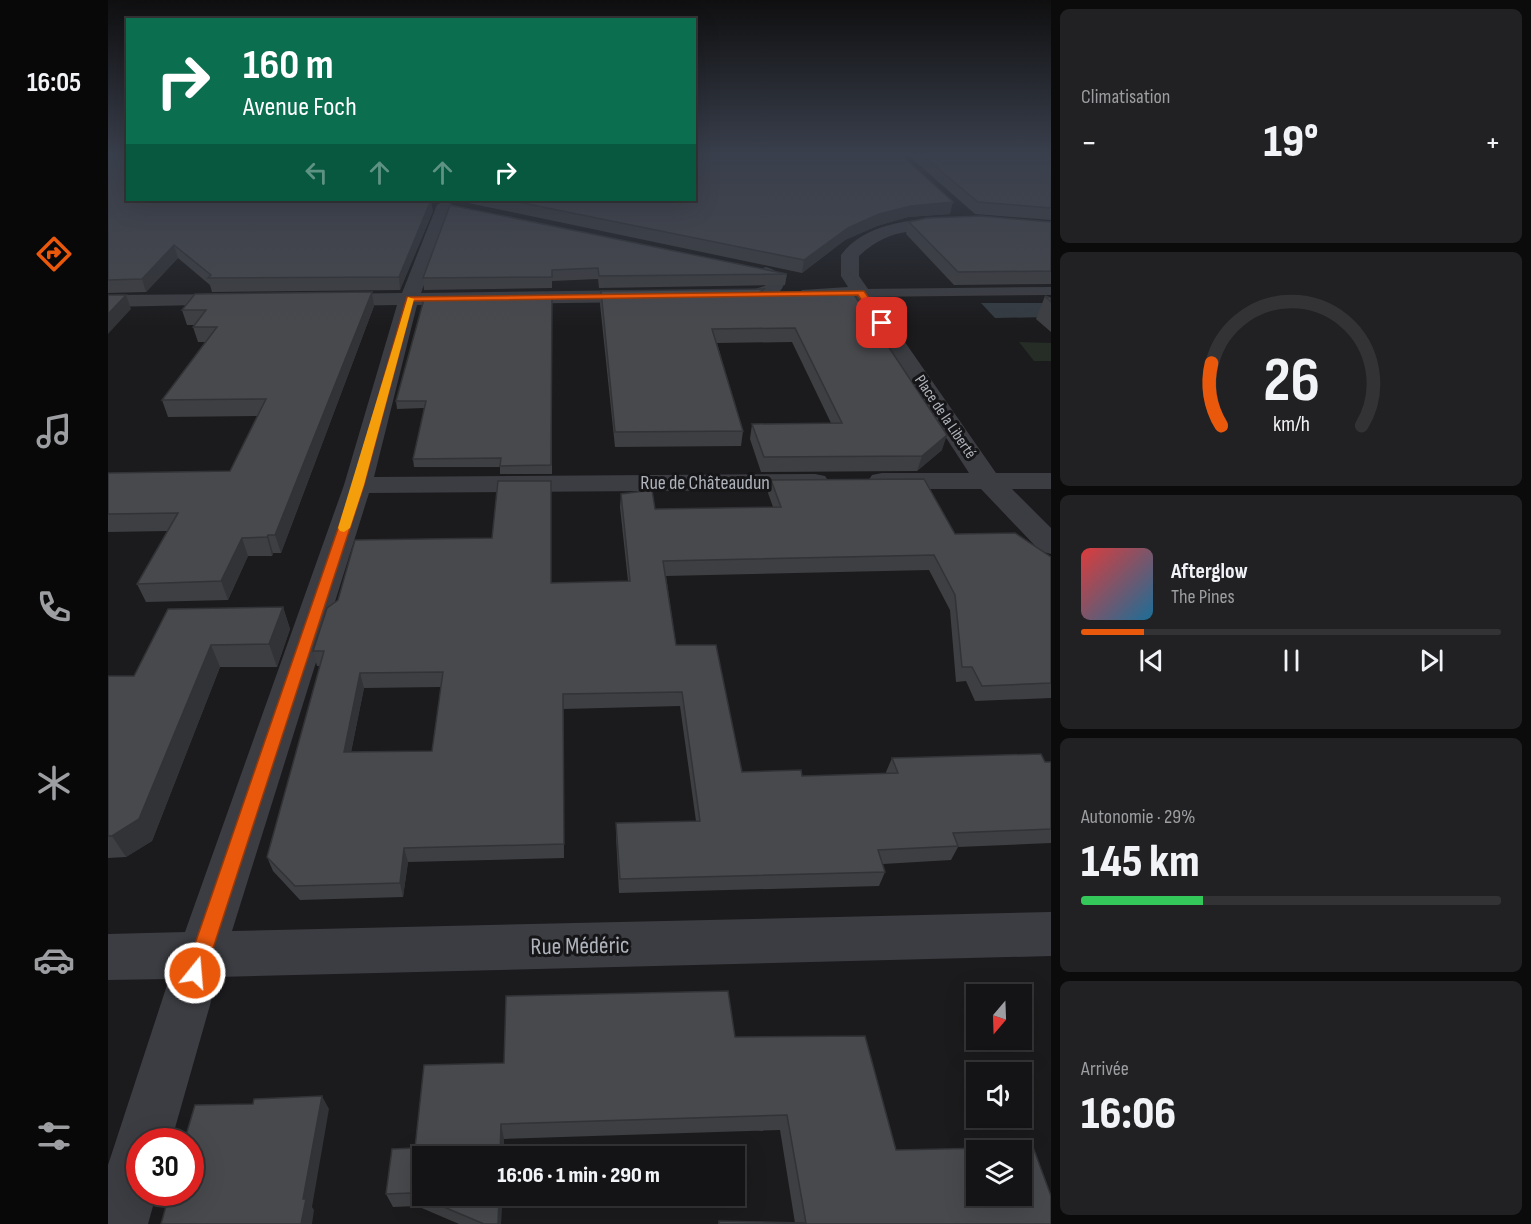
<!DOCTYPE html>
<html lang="fr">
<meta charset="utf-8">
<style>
:root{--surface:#141416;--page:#212123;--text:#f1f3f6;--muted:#9d9ea1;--line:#333335;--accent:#ea580c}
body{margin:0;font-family:"Sofia Sans Condensed",sans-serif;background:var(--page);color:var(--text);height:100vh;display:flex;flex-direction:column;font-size:22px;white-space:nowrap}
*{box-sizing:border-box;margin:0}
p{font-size:20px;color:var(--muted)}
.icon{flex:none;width:33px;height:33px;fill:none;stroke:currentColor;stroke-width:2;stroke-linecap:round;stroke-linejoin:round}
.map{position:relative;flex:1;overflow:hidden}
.drawer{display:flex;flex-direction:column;gap:9px;padding:9px;background:#0b0b0c;width:480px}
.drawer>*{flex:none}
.hud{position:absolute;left:18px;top:18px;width:570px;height:183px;border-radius:0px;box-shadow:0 6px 24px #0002,0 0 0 2px var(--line);background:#0b6e4f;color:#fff;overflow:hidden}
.needle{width:39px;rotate:199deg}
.controls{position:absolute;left:858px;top:984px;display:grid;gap:12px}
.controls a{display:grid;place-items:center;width:66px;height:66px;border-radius:0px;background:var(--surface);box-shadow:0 6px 24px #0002,0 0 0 2px var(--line);font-size:30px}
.speed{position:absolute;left:18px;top:1128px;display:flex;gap:12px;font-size:30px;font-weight:700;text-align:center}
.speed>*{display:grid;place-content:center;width:78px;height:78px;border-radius:50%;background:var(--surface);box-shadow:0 6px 24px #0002,0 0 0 2px var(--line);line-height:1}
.speed .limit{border:9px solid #d22;background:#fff;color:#111}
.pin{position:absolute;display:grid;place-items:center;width:51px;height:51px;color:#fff;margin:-26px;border-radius:12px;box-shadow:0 3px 9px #0006}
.me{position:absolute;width:66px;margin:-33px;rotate:17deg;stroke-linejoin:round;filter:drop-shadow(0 0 4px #0008)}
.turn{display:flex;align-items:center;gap:21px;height:126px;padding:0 18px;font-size:27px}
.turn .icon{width:78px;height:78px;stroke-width:2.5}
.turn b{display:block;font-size:42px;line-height:51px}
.lanes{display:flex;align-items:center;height:57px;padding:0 18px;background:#0003;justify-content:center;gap:30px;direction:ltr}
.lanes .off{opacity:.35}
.big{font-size:45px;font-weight:800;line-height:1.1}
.drawer .card{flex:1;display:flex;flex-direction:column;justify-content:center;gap:9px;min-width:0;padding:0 21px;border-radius:9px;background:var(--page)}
.drawer .dial{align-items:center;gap:0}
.dial svg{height:156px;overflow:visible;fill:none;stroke:var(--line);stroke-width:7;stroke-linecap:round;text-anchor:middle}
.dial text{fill:var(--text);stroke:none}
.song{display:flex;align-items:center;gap:18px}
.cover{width:72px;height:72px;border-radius:9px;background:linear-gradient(135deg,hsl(0 70% 55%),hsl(200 70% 35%))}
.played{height:6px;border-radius:3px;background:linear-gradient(90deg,var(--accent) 15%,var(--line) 15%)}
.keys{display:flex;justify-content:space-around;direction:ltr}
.heat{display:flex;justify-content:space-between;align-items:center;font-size:33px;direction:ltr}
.charge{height:9px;border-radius:4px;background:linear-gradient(90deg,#34c759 29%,var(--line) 0)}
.trip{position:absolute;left:304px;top:1146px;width:333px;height:60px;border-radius:0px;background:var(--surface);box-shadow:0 6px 24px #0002,0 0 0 2px var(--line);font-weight:800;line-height:60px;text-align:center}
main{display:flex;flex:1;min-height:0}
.tabs{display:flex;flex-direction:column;width:108px;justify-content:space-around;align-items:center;background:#080809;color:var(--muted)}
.tabs .icon{width:42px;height:42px}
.tabs .active{color:var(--accent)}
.tabs b{font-size:27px;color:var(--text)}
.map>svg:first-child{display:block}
</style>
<main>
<nav class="tabs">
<b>16:05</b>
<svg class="icon active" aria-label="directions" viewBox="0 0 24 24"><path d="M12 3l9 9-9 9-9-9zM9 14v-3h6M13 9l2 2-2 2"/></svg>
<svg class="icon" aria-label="music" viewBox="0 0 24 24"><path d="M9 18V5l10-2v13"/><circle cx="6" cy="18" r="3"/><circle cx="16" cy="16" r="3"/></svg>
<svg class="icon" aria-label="phone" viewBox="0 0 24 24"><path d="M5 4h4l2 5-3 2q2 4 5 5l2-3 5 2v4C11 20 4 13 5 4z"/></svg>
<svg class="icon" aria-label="climate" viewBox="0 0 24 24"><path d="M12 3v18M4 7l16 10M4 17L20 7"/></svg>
<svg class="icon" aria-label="car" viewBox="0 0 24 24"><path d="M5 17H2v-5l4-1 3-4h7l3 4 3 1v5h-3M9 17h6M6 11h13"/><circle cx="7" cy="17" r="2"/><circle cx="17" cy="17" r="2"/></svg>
<svg class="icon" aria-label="filters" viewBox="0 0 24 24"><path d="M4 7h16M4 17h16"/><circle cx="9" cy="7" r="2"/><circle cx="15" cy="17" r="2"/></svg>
</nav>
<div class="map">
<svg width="943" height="1224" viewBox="0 0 943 1224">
<rect width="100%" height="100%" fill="#1b1b1d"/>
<polygon fill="#252d26" points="911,342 943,343 943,361 926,361"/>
<polygon fill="#343c42" points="873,303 934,303 943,311 943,317 887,318"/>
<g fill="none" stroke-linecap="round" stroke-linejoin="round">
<polygon fill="#3c3d42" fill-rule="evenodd" points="943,287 943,295 753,297 746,293 753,289"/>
<g fill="#3c3d42" fill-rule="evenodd">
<polygon points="337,200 345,205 313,293 538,290 545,292 548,296 545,300 538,302 309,305 266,477 707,474 717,476 721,482 717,488 707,490 261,493 124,931 943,912 943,956 110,977 63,1142 32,1142 32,1192 49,1192 40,1224 0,1224 0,1165 61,979 0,980 0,934 77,932 236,485 289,305 221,306 214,304 211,300 214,296 221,294 294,293 329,205"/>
<path d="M844,217L852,222L850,225C809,235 787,223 751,256V276L888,473H943V489H904L943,528V554L932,551L873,489H774L764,487L760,481L764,475L774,473H861L748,299L701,300L694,298L691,294L694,290L740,287L733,276V255C757,222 807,219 844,217Z"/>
<path d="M658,267C666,269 673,274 677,281C674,296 658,302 643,298L640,294L643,290L657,286L658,282L649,273L652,269Z"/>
<polygon points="127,294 134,296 137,300 134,304 0,307 0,295"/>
</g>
</g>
<g fill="#3e3f42" fill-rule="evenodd">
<polygon points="0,155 325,211 292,290 104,292 102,285 70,258 38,292 0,293"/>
<polygon points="800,155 943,155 943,220 867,214"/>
<polygon points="346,200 586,200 842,214 800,217 769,226 737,240 694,273"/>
<polygon points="342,205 679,274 677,285 491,288 490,279 444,281 444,288 316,290 315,278"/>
<polygon points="801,222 943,222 943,284 846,285 798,234"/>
<polygon points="656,289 656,293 834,450 809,471 653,472 642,439 644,424 723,423 684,342 609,343 635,431 633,446 507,447 492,304 493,291"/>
<polygon points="937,296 943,298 943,332 928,319"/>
<polygon points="444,298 444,474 392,474 392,467 306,467 305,459 316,408 289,409 288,401"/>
<polygon points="266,306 173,553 165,553 164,556 140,556 120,600 38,602 29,584 60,531 0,532 0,473 122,471 150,416 60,417 54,400 97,342 90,342 85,327 87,325 79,325 74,310"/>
<path d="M663,480L847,534L943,557V698L867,701L858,681L848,682L842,610L821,570L558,576L568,645L634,772L694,776L779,774L778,772L784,758L943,762V843L850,847L843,860L775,864L777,872L771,886L511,893L508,837V823L588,821L572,706L455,709L456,858L300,862L295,897L192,900L165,871L159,857L212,666H209L205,651L384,538L443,494V583L520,581L512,507L513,494L547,509L665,507L660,493ZM333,687L324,751L243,752L256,688Z"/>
<polygon points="175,607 182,629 169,667 112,667 44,841 18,857 0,858 0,676 26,676"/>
<polygon points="627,1037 788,1150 943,1224 610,1224 611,1221 687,1223 672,1130 396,1139 395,1156 315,1156 315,1196 394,1196 393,1224 351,1224 309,1206 285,1207 278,1194 307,1148 396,1063"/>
</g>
<g fill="#323336">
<polygon points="323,200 325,211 292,290 291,277"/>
<polygon points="845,202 842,214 800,217 769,226 737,240 694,273 696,260 740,228 771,214 803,206"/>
<polygon points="66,245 70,258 38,292 34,279"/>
<polygon points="264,292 266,306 173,553 167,535"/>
<polygon points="18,295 23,309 0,334 0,314"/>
<polygon points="839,435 834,450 809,471 814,456"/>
<polygon points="160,535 165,553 164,556 159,537"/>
<polygon points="134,538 140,556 120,600 113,581"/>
<polygon points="175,607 182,629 169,667 161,644"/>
<polygon points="103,645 112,667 44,841 18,857 4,836"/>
<polygon points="252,673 256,688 240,767 236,752"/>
<polygon points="296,848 300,862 295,897 292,883"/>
<polygon points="214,1096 221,1109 204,1207 206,1210 204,1224 193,1224 195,1199"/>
<polygon points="393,1124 396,1139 395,1156 392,1156"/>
<polygon points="391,1196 394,1196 393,1224 390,1224"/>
</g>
<g fill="#48494d" stroke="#323336" stroke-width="1.5" fill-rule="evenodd">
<polygon points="0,155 20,155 20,200 323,200 291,277 100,278 103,275 66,245 34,279 0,280"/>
<polygon points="586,155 793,155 845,202 803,206 771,214 740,228 696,260 400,200 586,200"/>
<polygon points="814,155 943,155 943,208 870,202"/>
<polygon points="342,205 679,274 491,276 490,268 444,270 444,277 315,278"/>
<polygon points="873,216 943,222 943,271 850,272 801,222 819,218"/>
<polygon points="656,289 652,292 745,293 839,435 814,456 656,457 644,424 734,423 687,328 604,329 635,431 507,432 493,291"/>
<polygon points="264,292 167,535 160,535 159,537 134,538 113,581 29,584 70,513 0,514 0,473 122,471 158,399 54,400 109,327 85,327 98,310 74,310 87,294"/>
<polygon points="0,295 18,295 0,314"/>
<polygon points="937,296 943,298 943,302"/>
<polygon points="444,298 443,465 392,466 393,458 305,459 318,401 288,401 316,299"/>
<path d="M816,479L847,534L907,533L943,557V683L874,686L864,667H854L847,595L826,555L555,561L568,645H608L634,772L693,770L694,776L790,773L784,758L933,754L937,762H943V829L845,833L850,846L770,850L777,872L512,879L508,823L592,821L574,692L455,694L456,844L296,848L292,883L187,886L159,857L216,651H205L219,608L230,600L247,540L384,538L390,481H443V583L522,581L513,494L544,490L547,509L673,507L663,480ZM335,672L324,751L236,752L252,673Z"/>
<polygon points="175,607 161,644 103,645 31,819 4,836 0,836 0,676 26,676 60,609"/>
<path d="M620,991L627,1037L757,1036L788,1150L925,1147L943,1196V1224H611V1221L698,1223L679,1115L393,1124L392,1156H315V1196H391L390,1224H376L303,1193L278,1194L284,1149L307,1148L316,1065L396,1063L398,996ZM868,1150H914V1196H868Z"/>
<polygon points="214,1096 195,1199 198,1199 193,1224 53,1224 62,1192 82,1192 82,1142 76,1142 87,1105 145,1104 146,1099"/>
</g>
<linearGradient id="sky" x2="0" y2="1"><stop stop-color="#0f0f10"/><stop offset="0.47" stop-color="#393f4c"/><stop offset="1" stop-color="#393f4c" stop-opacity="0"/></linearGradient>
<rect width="943" height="327" fill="url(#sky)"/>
<polygon fill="#ea580c" stroke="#983908" stroke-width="1.5" points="753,291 756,291 778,323 777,325 771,325 750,295 305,301 256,485 97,973 95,980 87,983 80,980 77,973 245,485 299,297"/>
<polygon fill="#f59e0b" points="300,297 306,299 256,485 242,528 236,532 232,531 230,528"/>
<g text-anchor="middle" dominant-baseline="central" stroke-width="6" stroke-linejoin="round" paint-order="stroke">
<g font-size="16" fill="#afb3bb" stroke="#161618">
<text transform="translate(837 417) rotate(56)">Place de la Liberté</text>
</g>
<g font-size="20" fill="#afb3bb" stroke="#161618">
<text x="597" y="483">Rue de Châteaudun</text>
</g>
<g font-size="24" fill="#afb3bb" stroke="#161618">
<text transform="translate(472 946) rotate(-1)">Rue Médéric</text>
</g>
</g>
</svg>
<div class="controls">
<a><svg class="needle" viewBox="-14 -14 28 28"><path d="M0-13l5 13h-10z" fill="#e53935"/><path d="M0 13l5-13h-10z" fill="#9d9ea1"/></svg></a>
<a><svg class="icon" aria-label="sound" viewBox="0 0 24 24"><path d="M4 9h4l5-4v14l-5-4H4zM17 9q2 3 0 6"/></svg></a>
<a><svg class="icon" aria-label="layers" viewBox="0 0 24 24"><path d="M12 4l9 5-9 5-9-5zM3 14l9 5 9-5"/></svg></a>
</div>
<div class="speed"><div class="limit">30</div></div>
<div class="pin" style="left:774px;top:323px;background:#d93025"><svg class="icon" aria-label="arrive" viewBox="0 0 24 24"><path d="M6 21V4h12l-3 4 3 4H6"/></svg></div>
<svg class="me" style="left:87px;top:973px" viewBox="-20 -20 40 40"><circle r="17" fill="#ea580c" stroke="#fff" stroke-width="3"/><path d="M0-11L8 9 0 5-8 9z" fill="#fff"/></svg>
<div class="trip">16:06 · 1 min · 290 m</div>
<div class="hud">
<div class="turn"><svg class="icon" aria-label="right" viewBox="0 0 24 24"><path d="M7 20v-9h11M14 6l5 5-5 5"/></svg><div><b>160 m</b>Avenue Foch</div></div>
<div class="lanes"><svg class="icon off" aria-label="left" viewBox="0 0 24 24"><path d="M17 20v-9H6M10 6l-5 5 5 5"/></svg><svg class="icon off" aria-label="ahead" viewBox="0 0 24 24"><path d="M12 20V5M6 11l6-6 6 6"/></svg><svg class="icon off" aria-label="ahead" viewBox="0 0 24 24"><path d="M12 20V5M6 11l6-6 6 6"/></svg><svg class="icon" aria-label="right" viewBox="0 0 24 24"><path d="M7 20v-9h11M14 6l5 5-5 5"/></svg></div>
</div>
</div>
<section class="drawer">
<div class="card"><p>Climatisation</p>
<div class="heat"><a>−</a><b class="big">19°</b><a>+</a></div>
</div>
<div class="card dial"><svg viewBox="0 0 100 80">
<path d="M14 69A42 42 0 1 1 86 69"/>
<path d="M14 69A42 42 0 0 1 9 37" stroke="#ea580c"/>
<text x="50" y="56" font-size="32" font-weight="700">26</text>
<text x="50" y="72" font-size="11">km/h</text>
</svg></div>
<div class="card">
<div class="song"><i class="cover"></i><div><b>Afterglow</b><p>The Pines</p></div></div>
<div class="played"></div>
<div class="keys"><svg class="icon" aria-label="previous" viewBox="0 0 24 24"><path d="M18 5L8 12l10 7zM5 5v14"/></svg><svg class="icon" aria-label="pause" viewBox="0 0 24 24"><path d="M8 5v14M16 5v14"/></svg><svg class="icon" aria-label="next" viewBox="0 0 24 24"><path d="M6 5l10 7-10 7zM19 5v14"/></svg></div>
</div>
<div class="card"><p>Autonomie · 29%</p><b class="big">145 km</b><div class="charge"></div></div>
<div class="card"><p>Arrivée</p><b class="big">16:06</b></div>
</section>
</main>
